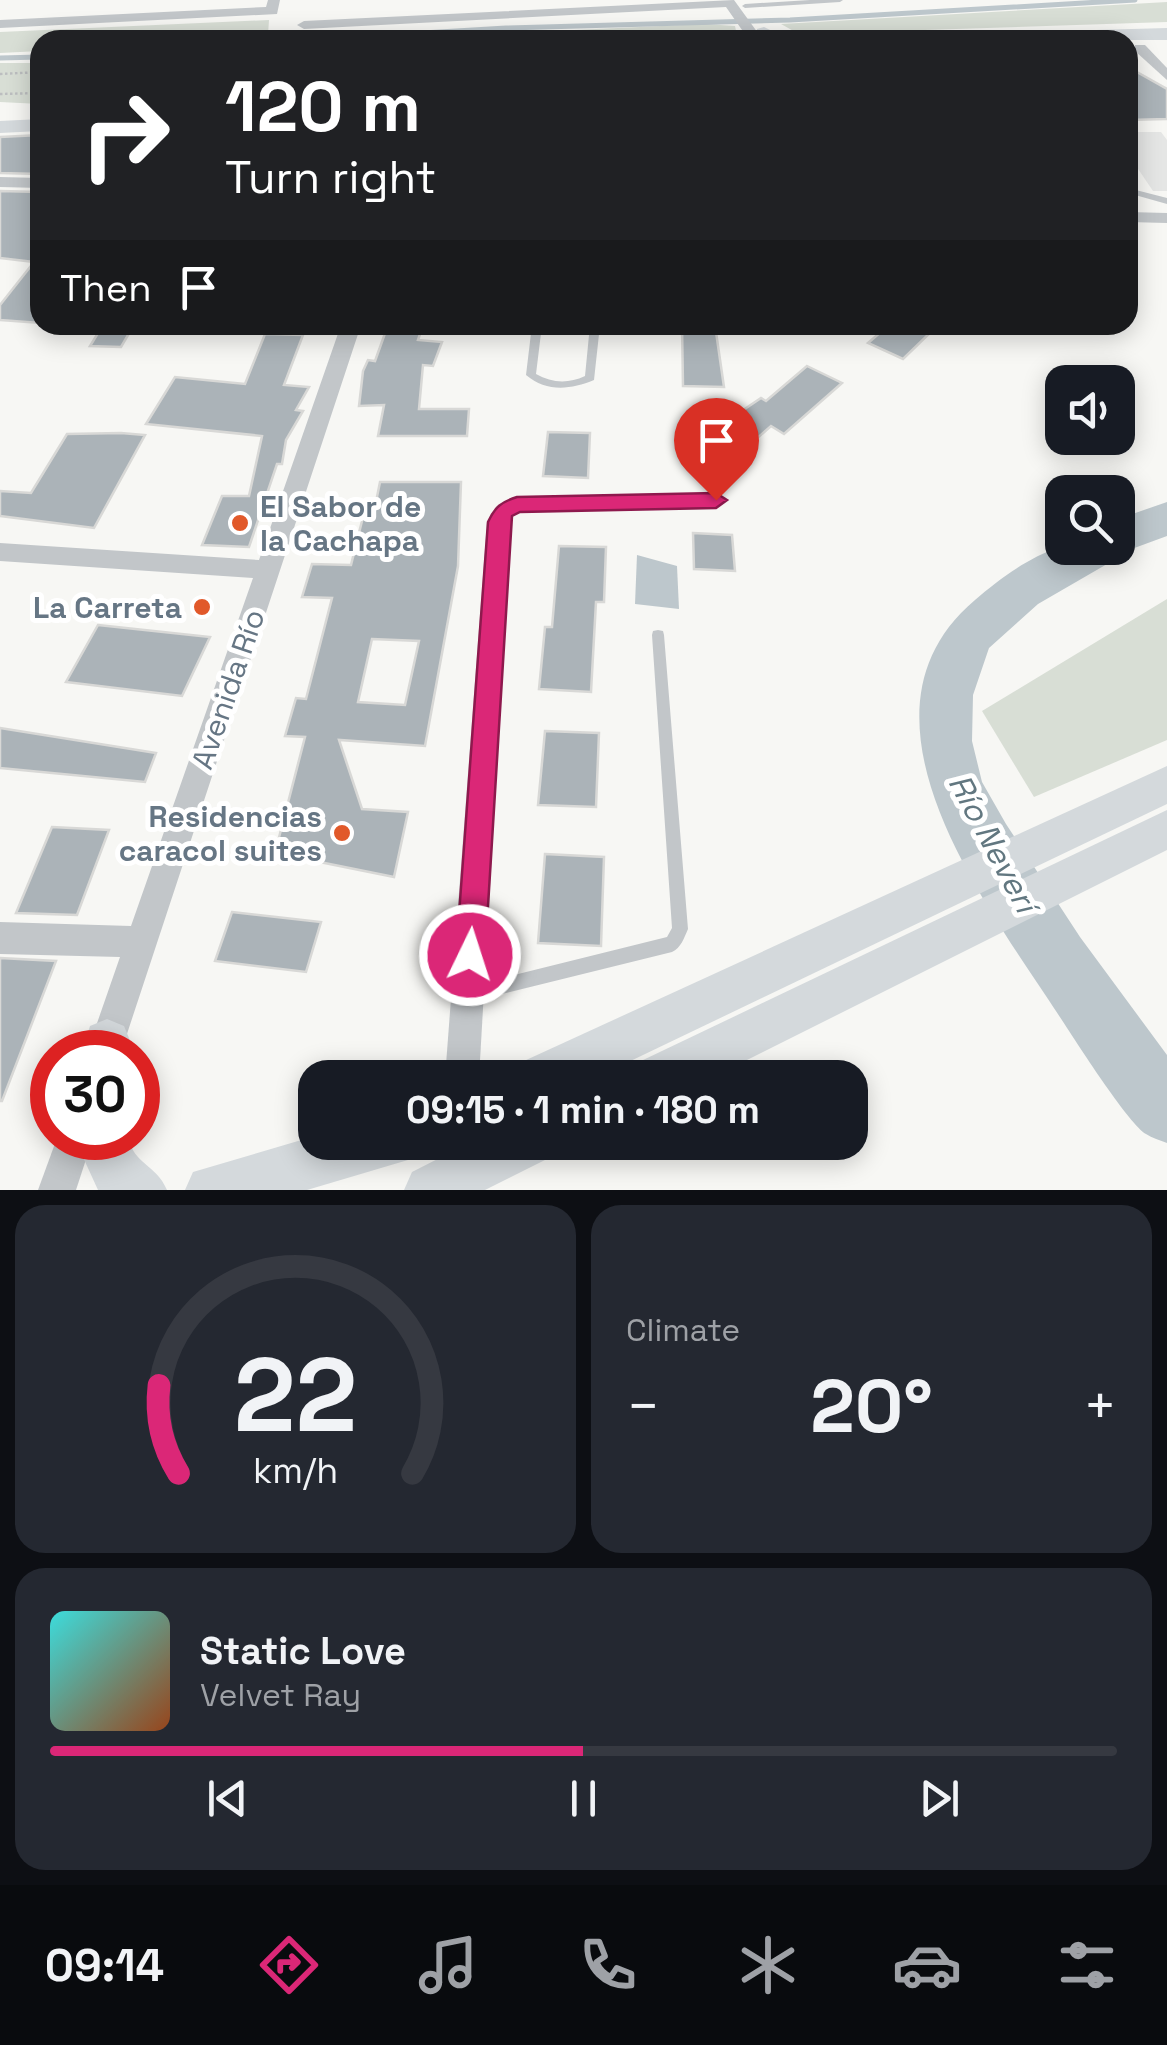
<!DOCTYPE html>
<meta charset="utf-8">
<style>
:root{--surface:#171b24;--page:#242831;--text:#f1f3f6;--muted:#9ea1a6;--line:#363941;--accent:#db2777}
body{margin:0;font-family:"Space Grotesk",sans-serif;background:var(--page);color:var(--text);height:100vh;display:flex;flex-direction:column;font-size:38px;white-space:nowrap}
*{box-sizing:border-box;margin:0}
p{font-size:32px;color:var(--muted)}
.icon{flex:none;width:55px;height:55px;fill:none;stroke:currentColor;stroke-width:2;stroke-linecap:round;stroke-linejoin:round}
.map{position:relative;height:1190px;overflow:hidden}
.details{display:flex;flex-direction:column;gap:15px;padding:15px;background:#0d0f14;flex:1}
.details>*{flex:none}
.top-card{position:absolute;left:30px;top:30px;width:1108px;height:305px;border-radius:30px;box-shadow:0 5px 25px #0003;background:#202124;color:#fff;overflow:hidden}
.tools{position:absolute;left:1045px;top:365px;display:grid;gap:20px}
.tools a{display:grid;place-items:center;width:90px;height:90px;border-radius:20px;background:var(--surface);box-shadow:0 5px 25px #0003;font-size:50px}
.speed{position:absolute;left:30px;top:1030px;display:flex;gap:20px;font-size:50px;font-weight:700;text-align:center}
.speed>*{display:grid;place-content:center;width:130px;height:130px;border-radius:50%;background:var(--surface);box-shadow:0 5px 25px #0003;line-height:1}
.speed .limit{border:15px solid #d22;background:#fff;color:#111}
.pin{position:absolute;display:grid;place-items:center;width:85px;height:85px;color:#fff;margin:-102px -42px;border-radius:50% 50% 50% 0;rotate:-45deg;box-shadow:0 0 10px #0007}
.pin .icon{rotate:45deg}
.me{position:absolute;width:110px;margin:-55px;rotate:4deg;stroke-linejoin:round;filter:drop-shadow(0 0 8px #0008)}
.turn{display:flex;align-items:center;gap:35px;height:210px;padding:0 30px;font-size:45px}
.turn .icon{width:130px;height:130px;stroke-width:2.5}
.turn b{display:block;font-size:70px;line-height:85px}
.then{display:flex;align-items:center;height:95px;padding:0 30px;background:#0003;gap:20px;font-size:38px}
.big{font-size:75px;font-weight:600;line-height:1.1}
.details .widget{flex:1;display:flex;flex-direction:column;justify-content:center;gap:15px;min-width:0;padding:0 35px;border-radius:30px;background:var(--page)}
.details .dial{align-items:center;gap:0}
.dial svg{height:260px;overflow:visible;fill:none;stroke:var(--line);stroke-width:7;stroke-linecap:round;text-anchor:middle}
.dial text{fill:var(--text);stroke:none}
.song{display:flex;align-items:center;gap:30px}
.cover{width:120px;height:120px;border-radius:15px;background:linear-gradient(135deg,hsl(180 70% 55%),hsl(20 70% 35%))}
.played{height:10px;border-radius:5px;background:linear-gradient(90deg,var(--accent) 50%,var(--line) 50%)}
.keys{display:flex;justify-content:space-around;direction:ltr}
.heat{display:flex;justify-content:space-between;align-items:center;font-size:55px;direction:ltr}
.details .tiles{flex:1;display:grid;gap:15px;grid-template-columns:1fr 1fr}
.widget:last-child{grid-column:span 2}
.trip{position:absolute;left:298px;top:1060px;width:570px;height:100px;border-radius:30px;background:var(--surface);box-shadow:0 5px 25px #0003;font-weight:600;line-height:100px;text-align:center}
.tab-bar{display:flex;height:160px;justify-content:space-around;align-items:center;background:#090b0e;color:var(--muted)}
.tab-bar .icon{width:70px;height:70px}
.tab-bar .active{color:var(--accent)}
.tab-bar b{font-size:45px;color:var(--text)}
.map>svg:first-child{display:block}
</style>
<div class="map">
<svg width="1167" height="1190" viewBox="0 0 1167 1190">
<rect width="100%" height="100%" fill="#f7f7f4"/>
<polygon fill="#e5e6e5" points="1128,132 1161,132 1167,140 1167,191 1153,191 1128,154"/>
<g fill="#d8ded5">
<polygon points="1167,2 1167,22 925,30 847,40 806,38 781,24"/>
<polygon points="269,20 268,35 199,40 40,40 40,51 0,53 0,32"/>
<polygon points="706,24 735,26 738,40 353,40"/>
<polygon points="0,63 40,63 40,104 0,102"/>
<polygon points="1167,599 1167,740 1034,797 982,711"/>
</g>
<polygon fill="#bdc7cc" points="637,555 677,566 679,609 635,604"/>
<g fill="none" stroke-linecap="round" stroke-linejoin="round">
<g stroke="#bdc7cc" stroke-width="5">
<polyline points="306,40 506,28 790,20 1135,0"/>
<polyline points="0,58 40,57"/>
</g>
<path fill="#bdc7cc" fill-rule="evenodd" d="M1167,502V536L1118,554L1114,560L1038,604L989,648L973,695L972,741L982,782L1006,824L1080,937L1167,1055V1143C1160,1140 1152,1138 1146,1134C1126,1122 1065,1024 1048,999C978,893 843,711 975,600C998,580 1030,556 1059,548C1072,544 1100,548 1118,548V519Z"/>
</g>
<g fill="#abb3b8" stroke="#d8d8d6" stroke-width="2.5" fill-rule="evenodd">
<polygon points="1128,67 1167,89 1167,119 1128,120"/>
<polygon points="40,135 40,174 0,173 0,137"/>
<polygon points="0,191 40,192 40,323 0,320 0,305 34,262 0,258"/>
<polygon points="103,325 134,325 121,347 90,346"/>
<polygon points="388,325 423,325 418,340 442,342 433,366 423,365 419,409 469,409 467,436 378,436 384,405 359,406 363,371 368,360 375,361"/>
<polygon points="682,325 715,325 724,387 683,386"/>
<polygon points="889,325 915,325 931,332 903,359 868,343"/>
<polygon points="265,334 303,335 284,385 309,387 296,410 303,411 286,440 282,464 277,464 249,547 202,545 222,496 249,496 262,436 146,424 175,377 245,384"/>
<polygon points="807,366 842,383 784,434 771,426 719,472 685,452 726,417 727,421 761,398 766,401"/>
<polygon points="548,432 590,433 588,478 543,476"/>
<polygon points="121,433 145,435 94,528 0,516 0,491 31,493 67,434"/>
<path d="M380,482H461L458,566L425,746L339,740L362,809L408,812L394,877L275,853L305,737L285,736L296,698L306,699L332,598L302,597L312,564L351,565L367,501L376,502ZM372,639L419,641L405,705L358,702Z"/>
<polygon points="693,533 732,535 735,571 694,569"/>
<polygon points="559,546 606,547 604,602 596,602 591,692 539,689 545,627 552,627"/>
<polygon points="98,625 210,637 182,696 66,682"/>
<polygon points="0,728 156,753 145,782 0,768"/>
<polygon points="545,731 599,733 596,807 538,805"/>
<polygon points="52,827 109,830 77,915 16,913"/>
<polygon points="545,854 604,857 601,946 538,943"/>
<polygon points="232,912 321,922 306,972 215,961"/>
<polygon points="0,958 56,961 2,1101 0,1101"/>
</g>
<g fill="none" stroke-linecap="round" stroke-linejoin="round">
<g stroke="#bcbec0" stroke-width="2.5" stroke-dasharray="2.5 2.5" stroke-linecap="butt">
<polyline points="803,35 827,34 832,40"/>
<polyline points="0,74 40,72"/>
<polyline points="0,94 40,93"/>
</g>
<g fill="#c2c6c9" fill-rule="evenodd">
<polygon points="810,0 843,0 840,2 745,8 742,6 745,4"/>
<polygon points="1128,188 1167,198 1167,204 1128,193"/>
<path d="M532,325H542L536,374C552,383 568,384 585,376L590,325H600L594,380C570,390 546,392 526,375Z"/>
<polygon points="717,496 723,500 717,504 519,509 509,514 503,525 499,526 493,522 500,508 517,501"/>
<path d="M658,630L663,631L664,635L688,929C684,938 681,948 672,952L470,1002L464,1000L462,994L464,988L470,986L667,937L672,928L652,635L653,631Z"/>
</g>
<g fill="#c2c6c9" fill-rule="evenodd">
<polygon points="268,0 280,0 277,14 0,28 0,20 266,7"/>
<polygon points="734,0 763,40 749,40 726,7 304,29 297,25 304,21"/>
<polygon points="1135,45 1145,45 1167,68 1167,80 1135,51"/>
<polygon points="0,177 40,178 40,188 0,187"/>
<polygon points="1128,212 1167,213 1167,223 1128,222"/>
<polygon points="341,325 361,325 121,1052 87,1052 120,957 0,954 0,922 131,926 253,578 0,561 0,543 259,560"/>
<polygon points="499,513 511,522 479,1078 445,1078 487,522"/>
<polygon points="57,1138 93,1138 76,1190 38,1190"/>
</g>
<g fill="#d4d9dc" fill-rule="evenodd">
<polygon points="764,27 791,40 757,37 757,29"/>
<polygon points="1167,28 1167,40 943,40 953,34"/>
<polygon points="40,119 40,131 0,133 0,121"/>
<polygon points="1167,766 1167,804 595,1078 517,1078 524,1061"/>
<polygon points="1167,810 1167,850 711,1078 634,1078 641,1061"/>
<polygon points="107,1019 124,1026 131,1043 130,1052 82,1052 90,1026"/>
<polygon points="315,1136 315,1142 415,1142 408,1160 307,1190 185,1190 193,1172"/>
<path d="M79,1138H129C133,1164 156,1164 167,1190H98L82,1155Z"/>
<polygon points="471,1142 552,1142 545,1160 485,1190 404,1190 412,1172"/>
</g>
</g>
<path fill="#db2777" stroke="#8e194d" stroke-width="2.5" d="M716,493L727,500L716,508L520,512L512,516L485,955L481,965L470,970L460,965L456,955L488,522C495,507 501,502 517,497Z"/>
<g fill="#e1592a" stroke="#fff" stroke-width="4">
<circle cx="240" cy="523" r="10"/>
<circle cx="202" cy="607" r="10"/>
<circle cx="342" cy="833" r="10"/>
</g>
<g text-anchor="middle" dominant-baseline="central" stroke-width="10" stroke-linejoin="round" paint-order="stroke">
<g font-size="30" font-weight="bold" fill="#667684" stroke="#fff" text-anchor="end">
<text x="260" y="506" text-anchor="start">El Sabor de<tspan x="260" dy="34">la Cachapa</tspan></text>
<text x="182" y="607">La Carreta</text>
<text x="322" y="816">Residencias<tspan x="322" dy="34">caracol suites</tspan></text>
</g>
<g font-size="30" fill="#667684" stroke="#fff">
<text transform="translate(228 689) rotate(-71)">Avenida Río</text>
</g>
<g font-size="32" font-style="italic" fill="#627780" stroke="#fff">
<text transform="translate(993 843) rotate(62)">Río Neverí</text>
</g>
</g>
</svg>
<div class="tools">
<a><svg class="icon" aria-label="sound" viewBox="0 0 24 24"><path d="M4 9h4l5-4v14l-5-4H4zM17 9q2 3 0 6"/></svg></a>
<a><svg class="icon" aria-label="search" viewBox="0 0 24 24"><circle cx="10" cy="10" r="6"/><path d="M15 15l6 6"/></svg></a>
</div>
<div class="speed"><div class="limit">30</div></div>
<div class="pin" style="left:716px;top:500px;background:#d93025"><svg class="icon" aria-label="arrive" viewBox="0 0 24 24"><path d="M6 21V4h12l-3 4 3 4H6"/></svg></div>
<svg class="me" style="left:470px;top:955px" viewBox="-20 -20 40 40"><circle r="17" fill="#db2777" stroke="#fff" stroke-width="3"/><path d="M0-11L8 9 0 5-8 9z" fill="#fff"/></svg>
<div class="trip">09:15 · 1 min · 180 m</div>
<div class="top-card">
<div class="turn"><svg class="icon" aria-label="right" viewBox="0 0 24 24"><path d="M7 20v-9h11M14 6l5 5-5 5"/></svg><div><b>120 m</b>Turn right</div></div>
<div class="then">Then<svg class="icon" aria-label="arrive" viewBox="0 0 24 24"><path d="M6 21V4h12l-3 4 3 4H6"/></svg></div>
</div>
</div>
<section class="details">
<div class="tiles">
<div class="widget dial"><svg viewBox="0 0 100 80">
<path d="M14 69A42 42 0 1 1 86 69"/>
<path d="M14 69A42 42 0 0 1 8 42" stroke="#db2777"/>
<text x="50" y="56" font-size="32" font-weight="700">22</text>
<text x="50" y="72" font-size="11">km/h</text>
</svg></div>
<div class="widget"><p>Climate</p>
<div class="heat"><a>−</a><b class="big">20°</b><a>+</a></div>
</div>
<div class="widget">
<div class="song"><i class="cover"></i><div><b>Static Love</b><p>Velvet Ray</p></div></div>
<div class="played"></div>
<div class="keys"><svg class="icon" aria-label="previous" viewBox="0 0 24 24"><path d="M18 5L8 12l10 7zM5 5v14"/></svg><svg class="icon" aria-label="pause" viewBox="0 0 24 24"><path d="M8 5v14M16 5v14"/></svg><svg class="icon" aria-label="next" viewBox="0 0 24 24"><path d="M6 5l10 7-10 7zM19 5v14"/></svg></div>
</div>
</div>
</section>
<nav class="tab-bar">
<b>09:14</b>
<svg class="icon active" aria-label="directions" viewBox="0 0 24 24"><path d="M12 3l9 9-9 9-9-9zM9 14v-3h6M13 9l2 2-2 2"/></svg>
<svg class="icon" aria-label="music" viewBox="0 0 24 24"><path d="M9 18V5l10-2v13"/><circle cx="6" cy="18" r="3"/><circle cx="16" cy="16" r="3"/></svg>
<svg class="icon" aria-label="phone" viewBox="0 0 24 24"><path d="M5 4h4l2 5-3 2q2 4 5 5l2-3 5 2v4C11 20 4 13 5 4z"/></svg>
<svg class="icon" aria-label="climate" viewBox="0 0 24 24"><path d="M12 3v18M4 7l16 10M4 17L20 7"/></svg>
<svg class="icon" aria-label="car" viewBox="0 0 24 24"><path d="M5 17H2v-5l4-1 3-4h7l3 4 3 1v5h-3M9 17h6M6 11h13"/><circle cx="7" cy="17" r="2"/><circle cx="17" cy="17" r="2"/></svg>
<svg class="icon" aria-label="filters" viewBox="0 0 24 24"><path d="M4 7h16M4 17h16"/><circle cx="9" cy="7" r="2"/><circle cx="15" cy="17" r="2"/></svg>
</nav>
